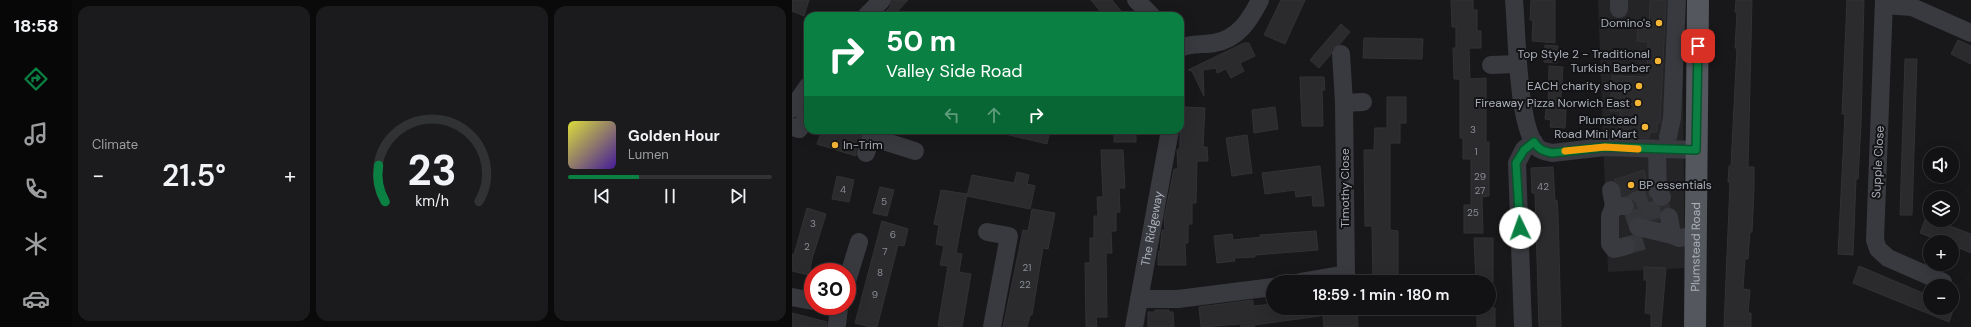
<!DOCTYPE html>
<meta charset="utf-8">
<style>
:root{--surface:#121214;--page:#1b1b1d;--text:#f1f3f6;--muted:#9c9ea0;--line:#313234;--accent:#0b8043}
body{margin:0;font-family:"DM Sans",sans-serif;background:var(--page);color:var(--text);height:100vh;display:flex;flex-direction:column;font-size:15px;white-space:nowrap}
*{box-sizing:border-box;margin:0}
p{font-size:13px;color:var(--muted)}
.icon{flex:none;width:22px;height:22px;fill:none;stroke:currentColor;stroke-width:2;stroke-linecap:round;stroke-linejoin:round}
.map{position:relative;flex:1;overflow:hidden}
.details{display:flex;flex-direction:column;gap:6px;padding:6px;background:#0a0a0b;width:720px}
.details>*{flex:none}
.hud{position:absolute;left:12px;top:12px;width:380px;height:122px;border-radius:12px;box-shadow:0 4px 16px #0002,0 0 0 1px var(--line);background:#0b8043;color:#fff;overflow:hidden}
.controls{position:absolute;left:1131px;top:147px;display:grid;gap:8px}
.controls a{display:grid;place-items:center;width:36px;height:36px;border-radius:50%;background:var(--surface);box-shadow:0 4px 16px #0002,0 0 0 1px var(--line);font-size:20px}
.speed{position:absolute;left:12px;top:263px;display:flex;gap:8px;font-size:20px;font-weight:700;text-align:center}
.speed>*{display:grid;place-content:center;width:52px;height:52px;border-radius:50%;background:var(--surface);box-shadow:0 4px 16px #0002,0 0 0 1px var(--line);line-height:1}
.speed .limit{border:6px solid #d22;background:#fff;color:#111}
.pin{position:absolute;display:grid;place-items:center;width:34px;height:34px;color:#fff;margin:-17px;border-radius:8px;box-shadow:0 2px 6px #0006}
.me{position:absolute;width:44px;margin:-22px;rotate:357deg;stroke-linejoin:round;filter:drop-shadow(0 0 3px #0008)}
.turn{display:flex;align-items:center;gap:14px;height:84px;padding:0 16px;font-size:18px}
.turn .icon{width:52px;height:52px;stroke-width:2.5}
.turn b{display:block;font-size:28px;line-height:34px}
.lanes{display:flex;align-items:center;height:38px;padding:0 16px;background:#0003;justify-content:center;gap:20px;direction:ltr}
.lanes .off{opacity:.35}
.big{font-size:30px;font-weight:600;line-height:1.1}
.details .card{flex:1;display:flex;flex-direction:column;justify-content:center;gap:6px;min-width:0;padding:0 14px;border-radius:12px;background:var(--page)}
.details .dial{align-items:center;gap:0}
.dial svg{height:104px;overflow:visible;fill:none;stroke:var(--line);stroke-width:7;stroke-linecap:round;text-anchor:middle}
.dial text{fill:var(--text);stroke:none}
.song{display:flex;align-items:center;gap:12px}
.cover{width:48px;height:48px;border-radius:6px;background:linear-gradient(135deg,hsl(60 70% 55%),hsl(260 70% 35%))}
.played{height:4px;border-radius:2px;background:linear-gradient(90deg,var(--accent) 35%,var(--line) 35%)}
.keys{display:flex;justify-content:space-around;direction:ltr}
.heat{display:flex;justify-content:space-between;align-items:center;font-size:22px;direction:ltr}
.details .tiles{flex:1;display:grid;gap:6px;grid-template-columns:repeat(3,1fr)}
.trip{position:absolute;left:474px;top:275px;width:230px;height:40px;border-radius:20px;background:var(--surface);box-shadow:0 4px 16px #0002,0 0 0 1px var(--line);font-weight:600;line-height:40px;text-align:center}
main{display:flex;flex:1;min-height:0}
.tabs{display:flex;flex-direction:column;width:72px;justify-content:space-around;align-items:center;background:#070708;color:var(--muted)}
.tabs .icon{width:28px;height:28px}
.tabs .active{color:var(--accent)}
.tabs b{font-size:18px;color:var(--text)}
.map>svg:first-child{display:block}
</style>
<main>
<nav class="tabs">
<b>18:58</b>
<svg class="icon active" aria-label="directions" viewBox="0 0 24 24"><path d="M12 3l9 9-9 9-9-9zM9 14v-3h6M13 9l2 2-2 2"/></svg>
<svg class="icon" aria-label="music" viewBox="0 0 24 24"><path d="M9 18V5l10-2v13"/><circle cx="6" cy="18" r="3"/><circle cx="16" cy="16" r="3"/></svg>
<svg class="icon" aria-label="phone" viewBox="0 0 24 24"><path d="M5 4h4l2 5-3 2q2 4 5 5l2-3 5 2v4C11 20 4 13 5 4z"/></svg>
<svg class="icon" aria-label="climate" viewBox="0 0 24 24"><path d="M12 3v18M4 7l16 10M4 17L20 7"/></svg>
<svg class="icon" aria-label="car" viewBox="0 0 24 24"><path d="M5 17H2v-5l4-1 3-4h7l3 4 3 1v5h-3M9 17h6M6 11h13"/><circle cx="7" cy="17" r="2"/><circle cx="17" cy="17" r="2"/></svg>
</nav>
<section class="details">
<div class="tiles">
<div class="card"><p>Climate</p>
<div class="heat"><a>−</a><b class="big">21.5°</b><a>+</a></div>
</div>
<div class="card dial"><svg viewBox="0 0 100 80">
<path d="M14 69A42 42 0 1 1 86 69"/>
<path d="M14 69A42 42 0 0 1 9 41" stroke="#0b8043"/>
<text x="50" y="56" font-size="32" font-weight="700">23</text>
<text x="50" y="72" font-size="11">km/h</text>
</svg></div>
<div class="card">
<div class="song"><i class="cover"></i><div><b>Golden Hour</b><p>Lumen</p></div></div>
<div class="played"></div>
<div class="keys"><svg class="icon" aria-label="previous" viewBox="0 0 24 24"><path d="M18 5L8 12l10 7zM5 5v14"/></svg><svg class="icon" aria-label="pause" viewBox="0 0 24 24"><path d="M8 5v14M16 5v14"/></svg><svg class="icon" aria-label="next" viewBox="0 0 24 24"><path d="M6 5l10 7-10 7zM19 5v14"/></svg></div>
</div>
</div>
</section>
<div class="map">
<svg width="1179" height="327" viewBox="0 0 1179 327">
<rect width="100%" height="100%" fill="#18181a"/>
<polygon fill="#242427" points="806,0 890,0 893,268 816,272"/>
<g fill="#2b2b2e" stroke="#323236">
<polygon points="0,0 17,0 12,16 0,11"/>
<polygon points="100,0 116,0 101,16 89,16 98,7"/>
<polygon points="299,0 320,0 333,16 312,16"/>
<polygon points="489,0 513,0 493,44 472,35"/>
<polygon points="659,0 681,0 681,10 685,10 685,31 689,31 689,48 677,48 678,79 694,78 694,142 697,142 697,196 690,197 691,233 672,233 672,205 679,205 679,159 671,159 671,138 668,138 668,79 662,79 661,48 664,48 664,27 660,27"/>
<polygon points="739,0 763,0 763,43 740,41 741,20 738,20"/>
<polygon points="858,0 874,0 868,123 865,123 865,132 858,132 857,138 827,137 828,111 818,111 820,76 855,77 856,42 845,41 846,28 857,28"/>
<polygon points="944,0 960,0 956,167 962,167 962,190 960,232 958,232 956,259 953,259 951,289 958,290 956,313 959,313 959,327 932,327 938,182 936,182 937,166 939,166 945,48 943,48 945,12 943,12"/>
<polygon points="1055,0 1072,0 1069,124 1066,179 1064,179 1061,255 1046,254 1053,114 1050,114"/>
<polygon points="549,24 558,32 548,44 540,49 539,54 527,68 518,60"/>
<polygon points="572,38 631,39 630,59 571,58"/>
<polygon points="1166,40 1179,46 1179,64 1159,54"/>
<polygon points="452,43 457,43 463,56 448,63 452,71 439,78 434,69 425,73 424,68 411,70 412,96 400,71 396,70"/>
<polygon points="753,45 766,46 765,63 752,62"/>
<polygon points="1113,59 1125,59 1120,215 1108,215"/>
<polygon points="757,66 771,67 768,110 774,110 773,128 758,127 759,120 753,119 754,109 756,109"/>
<polygon points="508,77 532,77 533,90 530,90 531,126 510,126"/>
<polygon points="595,97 614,97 614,123 608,123 608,143 598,143 598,230 606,231 606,282 581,282 580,226 573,226 572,150 582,150 583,128 595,128"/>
<polygon points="393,107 413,108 411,147 415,147 416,161 405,161 404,203 400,203 400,224 396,224 396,243 393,243 394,265 366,265 366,256 367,251 368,251 370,230 373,230 372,219 382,169 386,169 385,150 388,148 388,128 392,128"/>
<polygon points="483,107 486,129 462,133 460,110"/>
<polygon points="30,130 71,130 64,150 64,156 25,144"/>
<polygon points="213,130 258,130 255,144 213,134"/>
<rect x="322" y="130" width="22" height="12"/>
<polygon points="455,135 460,173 440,176 434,138"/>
<polygon points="309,150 331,150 333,188 327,188 328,212 324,212 324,231 319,231 320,253 314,253 315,317 304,317 305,327 294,327 293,263 298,263 298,238 302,238 302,216 306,216 305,197 311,197"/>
<polygon points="528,166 532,206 521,206 520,195 504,197 503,190 473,194 470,173"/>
<polygon points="761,167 763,201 765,200 766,213 769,327 747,327 743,193 740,193 739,168"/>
<polygon points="852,170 858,199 866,207 872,207 877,204 878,207 870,209 867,214 867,220 865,221 848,217 839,220 837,215 842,212 843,206 842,201 838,197 831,196 827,183 822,180"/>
<polygon points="225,172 237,175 235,184 243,186 238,209 175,196 180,175 222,183"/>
<polygon points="45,176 62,180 57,202 40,199"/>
<polygon points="88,187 102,190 95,216 81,213"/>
<polygon points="149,190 175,194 164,253 170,254 167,272 179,274 170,327 146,326 156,266 148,265 152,246 144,244 147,225 142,224"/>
<polygon points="15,208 34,214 20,259 17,275 0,271 0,254 2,255"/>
<polygon points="240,209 263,213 256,249 251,248 240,315 238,315 235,327 211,327 231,230 236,231"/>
<polygon points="1134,217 1179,234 1179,253 1160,245 1160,242 1151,242 1128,233"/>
<polygon points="90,221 116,229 112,246 106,245 85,327 78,327 63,323"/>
<polygon points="524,231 526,250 463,255 463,257 442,258 443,261 425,263 422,236 440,234 441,240 469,237 468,235"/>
<polygon points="682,238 701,238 701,282 684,282"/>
<polygon points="1067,266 1138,296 1138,308 1162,308 1157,322 1061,283"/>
<polygon points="852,267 874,268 869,327 859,327 859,314 853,313 855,280 852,280"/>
<polygon points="461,300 461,306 481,304 481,308 527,308 528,316 462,325 463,327 449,327 449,324 409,327 407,307"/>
<polygon points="530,308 544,308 544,311 565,309 566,327 532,327"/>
<rect x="685" y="308" width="18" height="19"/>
<polygon points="363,310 377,310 377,312 381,312 382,327 356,327 356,312 363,312"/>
<polygon points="0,313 35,322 35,327 0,327"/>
</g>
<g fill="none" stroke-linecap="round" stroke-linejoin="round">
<g stroke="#35363a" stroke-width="18" stroke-dasharray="18 9" stroke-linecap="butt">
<polyline points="857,202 863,222"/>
<polyline points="846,227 840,208 843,201 855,197"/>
<polyline points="834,246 857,239"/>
</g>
<g stroke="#393a3f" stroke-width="18">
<polyline points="344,0 360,16"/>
<path d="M722,0C725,30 725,129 746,148C750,151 755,152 760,153L813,147L904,150"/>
<polyline points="1092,0 1083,240 1086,249 1096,258 1151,282"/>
<polyline points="1092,5 1120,7 1179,33"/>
<polyline points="827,9 827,0"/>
<polyline points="74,16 90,0"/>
<path d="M388,48C399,43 410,45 422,43C446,39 458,20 468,0"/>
<polyline points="699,65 725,64"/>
<polyline points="552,103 571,102"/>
<polyline points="0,109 16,86"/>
<polyline points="0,127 7,129 16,117"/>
<polyline points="91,130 88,140 123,151"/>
<polyline points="876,137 880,118 885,0"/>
<polyline points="865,150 866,192 870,197"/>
<polyline points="74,153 79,137 88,140"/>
<polyline points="819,190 822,206 833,206"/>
<polyline points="822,206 818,216 818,244 822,249 834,246"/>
<polyline points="877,217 880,235 887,238 903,236"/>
<polyline points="846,227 880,235"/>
<polyline points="195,232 217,236 200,327"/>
<polyline points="55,281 67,242"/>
<polyline points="508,282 554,274 552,103 549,54"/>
<polyline points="0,297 21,301"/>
<polyline points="347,299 386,299 481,287"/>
<polyline points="44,306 47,307 45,325"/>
<path id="s1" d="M342,327L378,130"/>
<polyline points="731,327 725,163 732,149 742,142"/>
</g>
<path stroke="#55575e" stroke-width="22" id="s2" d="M903,327L906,0"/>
</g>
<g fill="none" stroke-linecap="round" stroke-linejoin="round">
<defs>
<path id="route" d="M728,228L724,163L732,150L742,142C747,150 752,151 760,153L813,147L904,150L906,46"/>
</defs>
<use href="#route" stroke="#07532c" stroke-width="10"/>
<use href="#route" stroke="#0b8043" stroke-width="7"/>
<polyline stroke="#f59e0b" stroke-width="7" points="773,151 813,147 846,149"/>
</g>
<g fill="#f4b536" stroke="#131315" stroke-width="1.5">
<circle cx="867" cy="23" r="4"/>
<circle cx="866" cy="61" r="4"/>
<circle cx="847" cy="86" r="4"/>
<circle cx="846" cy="103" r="4"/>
<circle cx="853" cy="127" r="4"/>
<circle cx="43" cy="145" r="4"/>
<circle cx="839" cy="185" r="4"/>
</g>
<g text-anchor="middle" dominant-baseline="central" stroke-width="4" stroke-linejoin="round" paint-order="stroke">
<g font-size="10" fill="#8a8d96">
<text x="681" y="129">3</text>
<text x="684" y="151">1</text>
<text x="688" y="176">29</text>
<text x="751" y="186">42</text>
<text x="51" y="189">4</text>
<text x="688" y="190">27</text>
<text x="92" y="201">5</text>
<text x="681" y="212">25</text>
<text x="21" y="223">3</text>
<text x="101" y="234">6</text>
<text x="15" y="246">2</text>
<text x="93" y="251">7</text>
<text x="235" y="267">21</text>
<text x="88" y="272">8</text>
<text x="233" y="284">22</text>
<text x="83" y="294">9</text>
</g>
<g font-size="12" fill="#aaafba" stroke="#131315" text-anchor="end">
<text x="859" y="23">Domino's</text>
<text x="858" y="54">Top Style 2 - Traditional<tspan x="858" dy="14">Turkish Barber</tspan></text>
<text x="839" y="86">EACH charity shop</text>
<text x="838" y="103">Fireaway Pizza Norwich East</text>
<text x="845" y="120">Plumstead<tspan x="845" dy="14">Road Mini Mart</tspan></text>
<text x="51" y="145" text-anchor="start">In-Trim</text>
<text x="847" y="185" text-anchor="start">BP essentials</text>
</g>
<g font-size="12" fill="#aaafba" stroke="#131315">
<text transform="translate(1086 162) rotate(-87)">Supple Close</text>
<text transform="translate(553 188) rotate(-90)">Timothy Close</text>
<text stroke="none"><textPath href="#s1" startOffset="100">The Ridgeway</textPath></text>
<text stroke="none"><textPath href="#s2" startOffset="80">Plumstead Road</textPath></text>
</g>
</g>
</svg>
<div class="controls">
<a><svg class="icon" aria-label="sound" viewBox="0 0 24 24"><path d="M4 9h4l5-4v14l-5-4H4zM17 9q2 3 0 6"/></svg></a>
<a><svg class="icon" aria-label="layers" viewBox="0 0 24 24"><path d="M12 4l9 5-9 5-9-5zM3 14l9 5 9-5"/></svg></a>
<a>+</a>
<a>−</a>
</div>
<div class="speed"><div class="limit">30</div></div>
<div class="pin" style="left:906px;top:46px;background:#d93025"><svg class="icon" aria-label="arrive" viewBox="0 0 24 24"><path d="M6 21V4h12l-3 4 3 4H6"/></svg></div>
<svg class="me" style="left:728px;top:228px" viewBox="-20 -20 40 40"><circle r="19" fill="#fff"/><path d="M0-13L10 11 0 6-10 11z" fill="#0b8043"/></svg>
<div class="trip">18:59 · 1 min · 180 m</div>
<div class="hud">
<div class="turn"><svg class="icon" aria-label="right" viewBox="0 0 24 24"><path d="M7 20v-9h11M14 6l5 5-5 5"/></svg><div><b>50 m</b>Valley Side Road</div></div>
<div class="lanes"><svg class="icon off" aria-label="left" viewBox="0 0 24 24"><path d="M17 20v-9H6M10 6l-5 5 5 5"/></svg><svg class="icon off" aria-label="ahead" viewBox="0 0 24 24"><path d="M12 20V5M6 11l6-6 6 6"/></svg><svg class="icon" aria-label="right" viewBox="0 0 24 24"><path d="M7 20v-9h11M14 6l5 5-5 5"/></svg></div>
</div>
</div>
</main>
